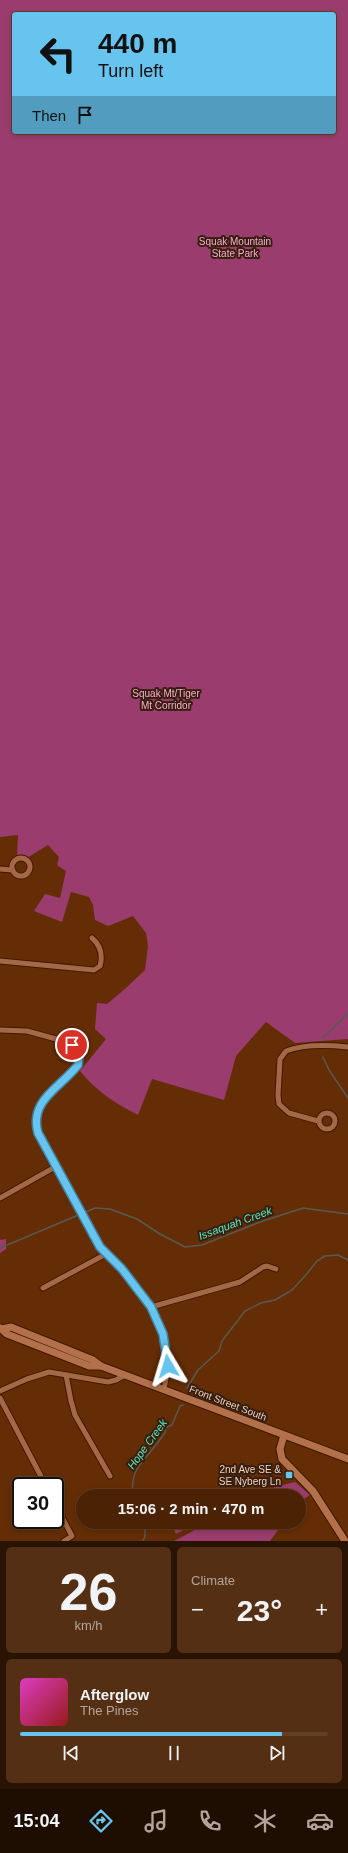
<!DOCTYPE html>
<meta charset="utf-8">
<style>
:root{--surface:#4b2204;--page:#552f13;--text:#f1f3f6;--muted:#b2a49a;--line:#623f26;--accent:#66c4ef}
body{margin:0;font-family:Helvetica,sans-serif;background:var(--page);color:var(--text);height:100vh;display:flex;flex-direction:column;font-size:15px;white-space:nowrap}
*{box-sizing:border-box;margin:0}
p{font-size:13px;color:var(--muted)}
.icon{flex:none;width:22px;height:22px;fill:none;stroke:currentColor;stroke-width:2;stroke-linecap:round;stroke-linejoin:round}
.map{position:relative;height:1541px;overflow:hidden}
.side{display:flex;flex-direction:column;gap:6px;padding:6px;background:#291302;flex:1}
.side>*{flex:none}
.guide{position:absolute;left:12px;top:12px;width:324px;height:122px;border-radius:4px;box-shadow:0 2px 6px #0003,0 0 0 1px var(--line);background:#66c4ef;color:#111;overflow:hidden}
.speed{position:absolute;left:12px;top:1477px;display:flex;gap:8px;font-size:20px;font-weight:700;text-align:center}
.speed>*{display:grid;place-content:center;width:52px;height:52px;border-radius:50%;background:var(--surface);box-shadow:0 2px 6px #0003,0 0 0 1px var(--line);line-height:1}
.speed .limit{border:2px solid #111;border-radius:6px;background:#fff;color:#111}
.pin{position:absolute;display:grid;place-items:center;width:34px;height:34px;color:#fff;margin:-17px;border:2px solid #fff;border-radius:50%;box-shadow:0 1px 4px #0007}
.me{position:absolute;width:44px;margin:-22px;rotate:353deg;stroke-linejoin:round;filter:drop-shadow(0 0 3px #0008)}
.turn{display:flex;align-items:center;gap:14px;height:84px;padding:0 20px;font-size:18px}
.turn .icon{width:52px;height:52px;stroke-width:2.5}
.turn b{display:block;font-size:28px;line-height:34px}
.then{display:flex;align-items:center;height:38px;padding:0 20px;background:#0003;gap:8px;font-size:15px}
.big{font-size:30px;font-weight:600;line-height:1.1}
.side .card{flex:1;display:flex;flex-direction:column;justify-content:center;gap:6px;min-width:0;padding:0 14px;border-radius:6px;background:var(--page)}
.side .dial{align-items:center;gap:0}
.dial b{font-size:52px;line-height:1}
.song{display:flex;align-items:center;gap:12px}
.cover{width:48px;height:48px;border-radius:6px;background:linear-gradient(135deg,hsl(310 70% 55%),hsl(0 70% 35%))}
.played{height:4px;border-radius:2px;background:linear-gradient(90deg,var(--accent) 85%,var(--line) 85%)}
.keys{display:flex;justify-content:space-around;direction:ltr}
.heat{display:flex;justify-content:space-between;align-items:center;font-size:22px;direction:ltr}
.side .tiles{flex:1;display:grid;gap:6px;grid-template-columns:1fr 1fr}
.card:last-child{grid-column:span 2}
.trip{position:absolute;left:76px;top:1489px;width:230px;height:40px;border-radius:20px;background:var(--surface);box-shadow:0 2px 6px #0003,0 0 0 1px var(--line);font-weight:600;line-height:40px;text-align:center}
.tabs{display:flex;height:64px;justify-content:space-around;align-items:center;background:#1e0e02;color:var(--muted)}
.tabs .icon{width:28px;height:28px}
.tabs .selected{color:var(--accent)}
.tabs b{font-size:18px;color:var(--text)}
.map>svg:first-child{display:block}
</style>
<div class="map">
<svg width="348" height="1541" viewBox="0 0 348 1541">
<rect width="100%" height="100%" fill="#642d06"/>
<g fill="#9a3d6e" fill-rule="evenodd">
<path d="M0,0H348V1039L295,1043L266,1022L236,1056L224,1100L152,1079L138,1115C116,1104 96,1091 80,1071L106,1039L95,1029L97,1003L107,1004L126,988L145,970L148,946L146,933L133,916L108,926L95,920L93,905L89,897L71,892L62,922L34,911L45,894L60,898L66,871L57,865L59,857L48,845L27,858L17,856L18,835L0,837ZM14,14H334V132H14Z"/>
<polygon points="6,1239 6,1249 0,1253 0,1240"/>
<polygon points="295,1482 310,1495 299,1502 299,1496 258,1496 275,1487"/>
<polygon points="141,1488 150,1488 157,1491 158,1496 131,1496"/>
<polygon points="215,1488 219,1496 200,1496"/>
<polygon points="132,1522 160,1522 158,1526 146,1530 136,1530"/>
<polygon points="170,1522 198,1522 176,1534"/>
<polygon points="210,1522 284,1522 270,1541 174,1541"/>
</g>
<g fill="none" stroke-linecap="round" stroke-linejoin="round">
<g stroke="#575a50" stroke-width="1.5">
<polyline points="323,1038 348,1013"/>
<polyline points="323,1057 329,1070 348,1098"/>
<polyline points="0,1248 95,1208 110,1209 137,1219 160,1234 185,1247 202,1245 260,1222 303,1208 348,1214"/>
<polyline points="187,1388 198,1370 219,1351 222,1341 245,1311 261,1303 275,1300 292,1290 305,1276 317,1261 325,1256 338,1255 348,1260"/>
<path d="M133,1496C130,1469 141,1465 155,1446C159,1442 161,1437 165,1433V1428L172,1425L180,1406L183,1405"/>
<path d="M141,1522C145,1529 147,1534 143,1541"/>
</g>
<defs>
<g id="street">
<circle cx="21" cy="867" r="9"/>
<polyline points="0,869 12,870"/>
<path d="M0,961L94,970L100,966C103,955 100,945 92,938"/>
<path d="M0,1030L27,1031L67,1042C76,1047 81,1055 78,1065C62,1084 31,1100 37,1128C43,1151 59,1174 71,1196C81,1213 89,1233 102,1249C108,1257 116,1263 123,1270C153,1304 176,1342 164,1389"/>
<circle cx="327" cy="1121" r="8"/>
<path d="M318,1121L289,1113L279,1104L278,1095L280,1059L286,1051C304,1044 329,1045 348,1047"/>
<polyline points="0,1198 55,1167"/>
<polyline points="43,1288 106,1254"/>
<polyline points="151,1307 240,1282 263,1267 267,1266 276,1269"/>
<polyline points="66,1375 71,1401 75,1415 110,1476"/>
<polyline points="0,1391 27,1379 49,1372 108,1382 116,1380 125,1375"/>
<polyline points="0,1398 46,1486"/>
<polyline points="55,1504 72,1536 64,1541"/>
</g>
<g id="secondary">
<polyline points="0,1328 7,1334 89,1366 101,1366"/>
<polyline points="2,1329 11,1327 93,1360 101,1366 348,1459"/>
<polyline points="284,1435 280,1449 282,1459 313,1491 345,1541"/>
</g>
</defs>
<use href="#street" stroke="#401800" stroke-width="7"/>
<use href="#secondary" stroke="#401800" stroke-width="9"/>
<use href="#street" stroke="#a46846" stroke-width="5"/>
<use href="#secondary" stroke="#b2714b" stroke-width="7"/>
</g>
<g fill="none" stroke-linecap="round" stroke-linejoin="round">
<defs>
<path id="route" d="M72,1045L79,1057L78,1065C60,1088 29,1100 38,1133L100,1247L122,1269L151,1307L163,1334L168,1366"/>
</defs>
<use href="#route" stroke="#427f9b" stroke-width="10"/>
<use href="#route" stroke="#66c4ef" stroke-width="7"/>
</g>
<rect fill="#66c4ef" stroke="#371f10" stroke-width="1.5" x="285" y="1471" width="8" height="8" rx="2"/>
<g text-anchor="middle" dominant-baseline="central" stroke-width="4" stroke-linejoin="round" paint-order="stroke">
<g font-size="10" fill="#faaacf" stroke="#371f10">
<text x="235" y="241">Squak Mountain<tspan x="235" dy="12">State Park</tspan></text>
<text x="166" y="693">Squak Mt/Tiger<tspan x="166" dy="12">Mt Corridor</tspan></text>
</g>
<g font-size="10" fill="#f2d0be" stroke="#371f10">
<text transform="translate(228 1403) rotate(21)">Front Street South</text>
</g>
<g font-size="10" fill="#f2d0be" stroke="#371f10" text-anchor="end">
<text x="281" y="1469">2nd Ave SE &amp;<tspan x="281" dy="12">SE Nyberg Ln</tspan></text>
</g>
<g font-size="11" font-style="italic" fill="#59ebc0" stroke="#371f10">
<text transform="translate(235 1223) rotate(-20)">Issaquah Creek</text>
<text transform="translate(147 1444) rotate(-54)">Hope Creek</text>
</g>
</g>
</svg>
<div class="speed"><div class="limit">30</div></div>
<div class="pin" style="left:72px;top:1045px;background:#d93025"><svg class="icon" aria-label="arrive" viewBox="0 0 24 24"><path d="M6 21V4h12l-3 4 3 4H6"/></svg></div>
<svg class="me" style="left:168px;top:1366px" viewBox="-20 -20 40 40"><path d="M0-17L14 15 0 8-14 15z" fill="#66c4ef" stroke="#fff" stroke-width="4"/></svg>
<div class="trip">15:06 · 2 min · 470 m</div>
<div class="guide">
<div class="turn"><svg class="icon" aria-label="left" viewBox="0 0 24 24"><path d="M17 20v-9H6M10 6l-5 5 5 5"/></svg><div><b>440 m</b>Turn left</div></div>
<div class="then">Then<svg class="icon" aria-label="arrive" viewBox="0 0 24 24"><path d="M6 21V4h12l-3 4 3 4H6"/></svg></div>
</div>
</div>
<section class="side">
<div class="tiles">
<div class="card dial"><b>26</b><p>km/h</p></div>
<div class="card"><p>Climate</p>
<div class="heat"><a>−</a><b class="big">23°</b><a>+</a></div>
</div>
<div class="card">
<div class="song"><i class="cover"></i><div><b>Afterglow</b><p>The Pines</p></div></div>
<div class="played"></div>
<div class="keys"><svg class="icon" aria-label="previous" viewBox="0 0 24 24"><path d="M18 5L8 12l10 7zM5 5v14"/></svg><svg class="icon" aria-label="pause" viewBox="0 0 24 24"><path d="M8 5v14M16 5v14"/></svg><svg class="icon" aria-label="next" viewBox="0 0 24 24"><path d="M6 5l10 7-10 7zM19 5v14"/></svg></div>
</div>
</div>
</section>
<nav class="tabs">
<b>15:04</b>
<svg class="icon selected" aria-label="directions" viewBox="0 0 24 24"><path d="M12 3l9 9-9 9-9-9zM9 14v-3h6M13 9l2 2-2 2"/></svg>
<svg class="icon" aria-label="music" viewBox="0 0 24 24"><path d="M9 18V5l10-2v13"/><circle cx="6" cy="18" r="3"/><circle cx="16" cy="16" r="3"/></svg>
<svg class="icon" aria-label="phone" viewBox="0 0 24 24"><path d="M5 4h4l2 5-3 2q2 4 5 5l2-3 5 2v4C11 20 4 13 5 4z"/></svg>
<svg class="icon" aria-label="climate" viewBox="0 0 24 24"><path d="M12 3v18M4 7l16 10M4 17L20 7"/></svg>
<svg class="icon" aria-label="car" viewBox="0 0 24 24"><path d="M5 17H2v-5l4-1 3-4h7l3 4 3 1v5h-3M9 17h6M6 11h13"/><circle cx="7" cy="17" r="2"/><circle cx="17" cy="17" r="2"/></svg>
</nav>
